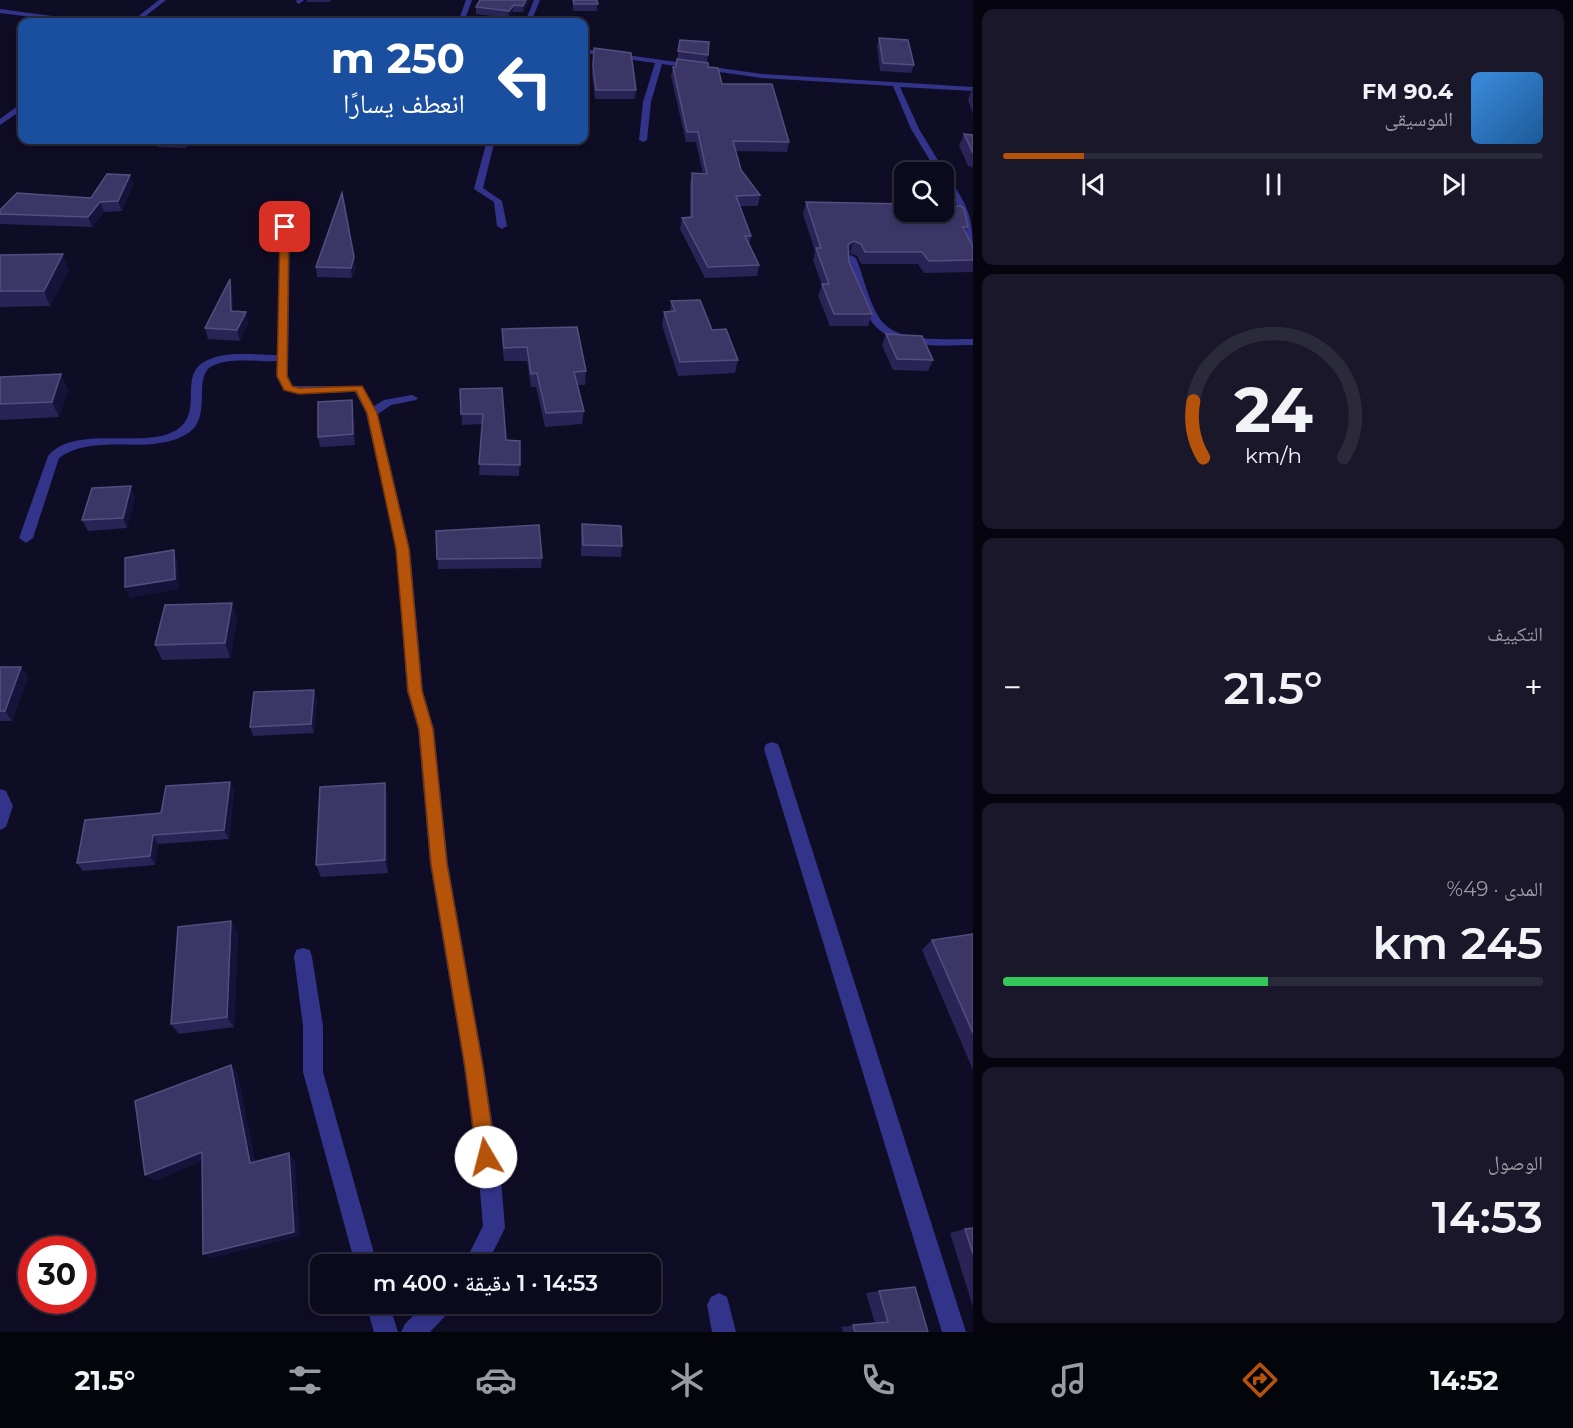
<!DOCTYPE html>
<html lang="ar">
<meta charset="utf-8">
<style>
:root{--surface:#0b091c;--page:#191729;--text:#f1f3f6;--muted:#9a9aa3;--line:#2b2a3b;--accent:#b45309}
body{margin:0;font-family:Montserrat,"Noto Naskh Arabic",sans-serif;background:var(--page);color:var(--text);direction:rtl;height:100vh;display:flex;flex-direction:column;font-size:22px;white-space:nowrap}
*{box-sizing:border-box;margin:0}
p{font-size:20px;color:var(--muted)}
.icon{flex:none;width:33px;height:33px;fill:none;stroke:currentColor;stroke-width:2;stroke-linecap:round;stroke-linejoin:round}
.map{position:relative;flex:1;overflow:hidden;direction:ltr}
.panel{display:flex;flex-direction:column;gap:9px;padding:9px;background:#06050f;width:600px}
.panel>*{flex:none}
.guide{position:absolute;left:18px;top:18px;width:570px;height:126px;border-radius:12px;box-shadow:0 3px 9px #0003,0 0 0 2px var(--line);direction:rtl;background:#1a4fa0;color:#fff;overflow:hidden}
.fabs{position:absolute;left:894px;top:162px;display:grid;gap:12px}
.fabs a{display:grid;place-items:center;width:60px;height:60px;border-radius:12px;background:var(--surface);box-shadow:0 3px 9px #0003,0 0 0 2px var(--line);font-size:30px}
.speed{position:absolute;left:18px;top:1236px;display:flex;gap:12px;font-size:30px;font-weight:700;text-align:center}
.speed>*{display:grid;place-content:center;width:78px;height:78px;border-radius:50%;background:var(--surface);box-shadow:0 3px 9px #0003,0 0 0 2px var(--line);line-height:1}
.speed .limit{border:9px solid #d22;background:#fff;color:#111}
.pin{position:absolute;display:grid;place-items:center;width:51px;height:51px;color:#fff;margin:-26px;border-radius:12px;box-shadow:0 3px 9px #0006}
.me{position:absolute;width:66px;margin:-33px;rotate:352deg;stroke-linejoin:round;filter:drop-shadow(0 0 4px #0008)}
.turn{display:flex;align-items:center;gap:21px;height:126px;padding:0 24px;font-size:27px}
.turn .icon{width:78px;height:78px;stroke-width:2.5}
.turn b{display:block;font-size:42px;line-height:51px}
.big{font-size:45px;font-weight:600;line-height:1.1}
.panel .tile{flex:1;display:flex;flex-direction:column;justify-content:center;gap:9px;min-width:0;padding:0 21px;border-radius:12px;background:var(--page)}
.panel .dial{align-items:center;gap:0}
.dial svg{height:156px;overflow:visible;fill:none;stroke:var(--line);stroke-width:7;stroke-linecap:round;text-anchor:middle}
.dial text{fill:var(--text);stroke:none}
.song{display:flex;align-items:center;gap:18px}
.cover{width:72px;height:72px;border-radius:9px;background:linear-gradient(135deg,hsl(210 70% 55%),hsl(210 70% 35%))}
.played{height:6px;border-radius:3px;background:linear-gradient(90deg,var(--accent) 15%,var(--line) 15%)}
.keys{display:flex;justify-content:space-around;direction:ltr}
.heat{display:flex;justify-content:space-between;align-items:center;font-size:33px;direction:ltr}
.charge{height:9px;border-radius:4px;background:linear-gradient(90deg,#34c759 49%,var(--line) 0)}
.trip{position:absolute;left:310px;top:1254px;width:351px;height:60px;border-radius:12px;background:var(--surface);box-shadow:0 3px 9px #0003,0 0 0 2px var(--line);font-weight:600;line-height:60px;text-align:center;direction:rtl}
.tab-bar{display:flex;height:96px;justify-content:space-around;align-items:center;background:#04040b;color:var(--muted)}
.tab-bar .icon{width:42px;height:42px}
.tab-bar .selected{color:var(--accent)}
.tab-bar b{font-size:27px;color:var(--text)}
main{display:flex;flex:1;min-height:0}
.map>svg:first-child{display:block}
</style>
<main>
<section class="panel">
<div class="tile">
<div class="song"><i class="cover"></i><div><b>90.4 FM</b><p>الموسيقى</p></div></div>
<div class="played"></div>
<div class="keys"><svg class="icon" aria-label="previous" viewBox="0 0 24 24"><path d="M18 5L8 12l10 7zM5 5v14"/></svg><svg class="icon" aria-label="pause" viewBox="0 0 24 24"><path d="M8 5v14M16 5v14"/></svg><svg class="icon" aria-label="next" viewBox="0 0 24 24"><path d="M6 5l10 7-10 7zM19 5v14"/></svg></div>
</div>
<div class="tile dial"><svg viewBox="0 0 100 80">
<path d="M14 69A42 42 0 1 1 86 69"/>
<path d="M14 69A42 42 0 0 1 9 40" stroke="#b45309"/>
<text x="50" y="56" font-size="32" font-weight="700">24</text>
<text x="50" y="72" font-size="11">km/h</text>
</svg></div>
<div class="tile"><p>التكييف</p>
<div class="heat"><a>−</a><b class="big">21.5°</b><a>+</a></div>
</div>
<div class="tile"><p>المدى · 49%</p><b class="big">245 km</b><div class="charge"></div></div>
<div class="tile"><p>الوصول</p><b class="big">14:53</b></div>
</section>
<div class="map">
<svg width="973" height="1332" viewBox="0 0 973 1332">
<rect width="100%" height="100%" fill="#0f0c25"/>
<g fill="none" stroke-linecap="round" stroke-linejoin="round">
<g fill="#323489" fill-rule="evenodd">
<polygon points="159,0 166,0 138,22 131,22"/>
<polygon points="297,0 304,0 299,4 296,2"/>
<polygon points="466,0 472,0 464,22 458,22"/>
<polygon points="534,0 540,0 531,22 525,22"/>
<polygon points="0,9 82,20 85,22 71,22 0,13"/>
<polygon points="584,49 762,74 973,87 973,91 900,87 919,129 945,172 944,174 937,172 911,129 893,86 762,78 662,64 651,102 647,140 643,142 639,140 643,102 655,63 584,53"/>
<polygon points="19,105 22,105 22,110 0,125 0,119"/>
<polygon points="487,140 495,140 483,188 502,201 507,226 502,229 497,226 494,202 474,189"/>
<path d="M944,174L947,175C968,206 973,216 973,254L968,251L959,208L944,183Z"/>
<path d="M282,225L290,227L288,376L293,386H363L374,406L384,400L412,395L418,398L416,400L391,405L378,414L410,549L423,691L434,729L448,864L484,1067L501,1180L505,1228L487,1264H464L483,1226L479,1180L464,1067L430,864L418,729L407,691L396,549L366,413L355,392L299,394L284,390L276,376L277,361C258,362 230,357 212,366C191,378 215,420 185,435C147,456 95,432 59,458L33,538L26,543L19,538L48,456C72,426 135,446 168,434C209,419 176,378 204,362C224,350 255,355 277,355Z"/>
<path d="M851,255L856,258C864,277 868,301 880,319C899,345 945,338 973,339V345C941,345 889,351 870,319C859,300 854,278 846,258Z"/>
<polygon points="772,742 778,744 780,749 966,1332 942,1332 764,749 766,744"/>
<polygon points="0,789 6,791 13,806 6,827 0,830"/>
<polygon points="303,948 310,950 312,957 323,1026 323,1072 377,1264 355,1264 303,1072 303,1026 294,957 296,950"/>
<polygon points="719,1293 727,1297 736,1332 712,1332 707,1305 711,1297"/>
<polygon points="366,1304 389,1304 398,1332 374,1332"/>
<polygon points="425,1304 453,1304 449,1312 430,1332 401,1332 405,1324"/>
</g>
</g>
<g fill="#2a2355">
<polygon points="307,0 331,0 330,2 307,2"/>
<polygon points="480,0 530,0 523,12 513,12 508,18 476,14 476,7"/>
<rect x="573" y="0" width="24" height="11"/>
<polygon points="879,38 914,65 911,73 880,71 877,46"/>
<polygon points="680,40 708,55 707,63 708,67 722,84 789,142 787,152 736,151 741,170 760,195 758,206 740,206 751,236 749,245 759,265 757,276 705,278 680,229 682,218 690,217 690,184 692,173 703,174 696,142 686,142 671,76 673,67 676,67"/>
<polygon points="594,48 636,90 635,99 595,99 592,75"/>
<polygon points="972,88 973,88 973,114 968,100"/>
<polygon points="964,134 973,135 973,167 968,166 959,146"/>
<polygon points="156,140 195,140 186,148 158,147"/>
<polygon points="130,175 133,185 122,211 104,212 92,227 0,224 0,210 91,198"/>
<polygon points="898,182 904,183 904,212 968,227 966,233 973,247 973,272 924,273 918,264 861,264 857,256 850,253 848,254 849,262 872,314 868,326 830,326 818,296 822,285 813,260 815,251 803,214 806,202 898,204 894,194"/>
<polygon points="0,255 69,270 50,306 0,307"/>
<polygon points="316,267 356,268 352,278 317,277"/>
<polygon points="230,279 232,289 233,311 246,312 248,323 240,341 208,339 205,328"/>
<polygon points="671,301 738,360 735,373 678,376 662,325 664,312 670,312"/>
<polygon points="502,329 586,371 585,385 577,385 584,411 582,424 545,427 536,387 531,387 527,361 504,361 502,342"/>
<polygon points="886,334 933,360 928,371 893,370 882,345"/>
<polygon points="0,377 68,390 59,417 0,420"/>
<polygon points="460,389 506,440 520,441 519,476 479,475 482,424 462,425"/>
<polygon points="352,400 354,411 355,445 320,447 318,437"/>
<polygon points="135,497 127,528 88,531 82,520"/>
<polygon points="582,524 622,546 621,557 581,556 581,535"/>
<polygon points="436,531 542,558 541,568 438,569"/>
<polygon points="237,618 230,658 162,660 155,645"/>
<polygon points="0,667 21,667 28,677 12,721 0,721"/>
<polygon points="317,699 314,733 253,736 250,727"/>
<polygon points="230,782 234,791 229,839 158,844 155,865 83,871 77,863 161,813"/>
<polygon points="385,783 388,797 388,873 321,877 316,865"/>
<polygon points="238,932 234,1027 179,1034 171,1024"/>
<polygon points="973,934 973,1070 922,950 932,940"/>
<polygon points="973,1228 973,1307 950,1233 965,1229"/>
<polygon points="879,1291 928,1332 843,1332 841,1327 875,1323 866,1293"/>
</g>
<g fill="#17123a">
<polygon points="526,0 530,0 523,12 523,6"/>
<polygon points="514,5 513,12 508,18 509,11"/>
<polygon points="184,140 195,140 186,148"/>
<polygon points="130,175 133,185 122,211 118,201"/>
<polygon points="100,202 104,212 92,227 88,217"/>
<polygon points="854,241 850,253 844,257 848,245"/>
<polygon points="63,254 69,270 50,306 44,291"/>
<polygon points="354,257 356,268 352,278 351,268"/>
<polygon points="230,279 232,289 234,322 231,311"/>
<polygon points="246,312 248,323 240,341 237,330"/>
<polygon points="61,374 68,390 59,417 52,402"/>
<polygon points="352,400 354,411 355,445 353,434"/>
<polygon points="131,486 135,497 127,528 123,518"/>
<polygon points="174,550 178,561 179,589 130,598 125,587"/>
<polygon points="232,603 237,618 230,658 225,643"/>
<polygon points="21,667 28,677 12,721 5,711"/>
<polygon points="314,690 317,699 314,733 311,724"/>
<polygon points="230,782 234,791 229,839 224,830"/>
<polygon points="385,783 388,797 388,873 385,860"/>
<polygon points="153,835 158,844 155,865 150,856"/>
<polygon points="231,921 238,932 234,1027 227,1017"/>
<polygon points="231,1065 238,1074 257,1169 250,1163"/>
<polygon points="202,1152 210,1158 155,1181 145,1175"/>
<polygon points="289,1153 295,1160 300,1236 212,1258 203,1254"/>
</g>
<g fill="#3c3667" stroke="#544e7f" stroke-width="1.5">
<polygon points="480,0 526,0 523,6 514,5 509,11 476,7"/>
<polygon points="573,0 597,0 598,4 574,4"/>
<polygon points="167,20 195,22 164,22"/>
<polygon points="879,38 908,40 914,65 883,63"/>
<polygon points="680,40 709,42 708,55 678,51"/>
<polygon points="594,48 631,53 636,90 596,90 593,66"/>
<polygon points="677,59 708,63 708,67 718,68 722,84 772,84 789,142 733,141 741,170 760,195 736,196 751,236 745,236 759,265 708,267 682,218 692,217 692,173 707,174 698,132 687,132 673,67 676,67"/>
<polygon points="964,134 973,135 973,153"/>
<polygon points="107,174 130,175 118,201 100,202 88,217 0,214 0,210 17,193 91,198"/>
<polygon points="898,182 904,183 904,198"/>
<polygon points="342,193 354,257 351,268 316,267"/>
<polygon points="806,202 904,204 904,212 944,212 944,206 961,206 964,209 968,227 963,227 973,247 973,260 929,261 922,252 865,252 861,244 854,241 848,245 849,262 872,314 834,314 822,284 829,284 816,248 821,248"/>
<polygon points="63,254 44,291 0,291 0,255"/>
<polygon points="230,279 231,311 246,312 237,330 205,328"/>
<polygon points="700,300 712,330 726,329 738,360 680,362 664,312 675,311 671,301"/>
<polygon points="577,327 586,371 574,372 584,411 546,413 537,373 531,374 527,347 504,348 502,329"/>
<polygon points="886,334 922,336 933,360 897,359"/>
<polygon points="61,374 52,402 0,404 0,377"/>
<polygon points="502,388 506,440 520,441 520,465 479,464 483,414 461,414 460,389"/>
<polygon points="352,400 353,434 318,437 318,402"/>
<polygon points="131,486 123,518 82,520 92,488"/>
<polygon points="582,524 621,526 622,546 583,545"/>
<polygon points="539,525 542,558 437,559 436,531"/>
<polygon points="174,550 175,579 125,587 125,558"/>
<polygon points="232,603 225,643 155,645 165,605"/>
<polygon points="0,667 21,667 5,711 0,711"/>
<polygon points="314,690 311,724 250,727 254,692"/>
<polygon points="230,782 224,830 153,835 150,856 77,863 85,820 161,813 166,786"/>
<polygon points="385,783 385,860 316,865 320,787"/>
<polygon points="231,921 227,1017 171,1024 178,927"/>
<polygon points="973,934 973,1033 932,940"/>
<polygon points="231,1065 250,1163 289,1153 294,1232 203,1254 202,1152 145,1175 135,1101"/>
<polygon points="973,1228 973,1254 965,1229"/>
<polygon points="915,1287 928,1332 855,1332 853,1325 888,1322 879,1291"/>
</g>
<polygon fill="#b45309" stroke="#753606" stroke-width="1.5" points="285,224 289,227 287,376 292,386 299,388 362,386 377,413 409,549 422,691 433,729 447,864 483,1067 496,1157 493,1164 486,1167 480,1164 477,1157 465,1067 431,864 419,729 408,691 396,549 367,413 356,391 299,394 284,390 277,376 280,227"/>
</svg>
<div class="fabs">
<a><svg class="icon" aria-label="search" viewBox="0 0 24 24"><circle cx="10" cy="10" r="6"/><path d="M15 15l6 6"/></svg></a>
</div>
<div class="speed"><div class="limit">30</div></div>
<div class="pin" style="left:285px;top:227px;background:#d93025"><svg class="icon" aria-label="arrive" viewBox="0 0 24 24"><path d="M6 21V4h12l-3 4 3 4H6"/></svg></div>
<svg class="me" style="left:486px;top:1157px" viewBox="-20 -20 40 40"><circle r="19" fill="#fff"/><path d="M0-13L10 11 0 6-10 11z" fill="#b45309"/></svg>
<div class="trip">14:53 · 1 دقيقة · 400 m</div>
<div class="guide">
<div class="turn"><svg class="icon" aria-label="left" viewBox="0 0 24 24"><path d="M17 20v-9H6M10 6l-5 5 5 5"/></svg><div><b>250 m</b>انعطف يسارًا</div></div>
</div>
</div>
</main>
<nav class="tab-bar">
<b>14:52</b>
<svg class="icon selected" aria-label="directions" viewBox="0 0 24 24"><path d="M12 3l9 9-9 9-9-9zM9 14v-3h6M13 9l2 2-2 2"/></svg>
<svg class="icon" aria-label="music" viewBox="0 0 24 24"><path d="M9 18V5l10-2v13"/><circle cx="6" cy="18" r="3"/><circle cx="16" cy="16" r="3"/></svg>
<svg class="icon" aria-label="phone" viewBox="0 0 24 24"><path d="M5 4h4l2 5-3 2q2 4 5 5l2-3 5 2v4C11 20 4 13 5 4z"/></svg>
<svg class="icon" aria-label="climate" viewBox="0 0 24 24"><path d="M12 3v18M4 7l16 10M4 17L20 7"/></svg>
<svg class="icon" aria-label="car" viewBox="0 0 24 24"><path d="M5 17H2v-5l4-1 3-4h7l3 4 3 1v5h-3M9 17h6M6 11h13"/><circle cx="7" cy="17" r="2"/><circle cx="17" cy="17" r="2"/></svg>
<svg class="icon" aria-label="filters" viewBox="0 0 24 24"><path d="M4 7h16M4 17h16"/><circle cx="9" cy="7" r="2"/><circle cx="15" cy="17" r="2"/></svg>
<b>21.5°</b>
</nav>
